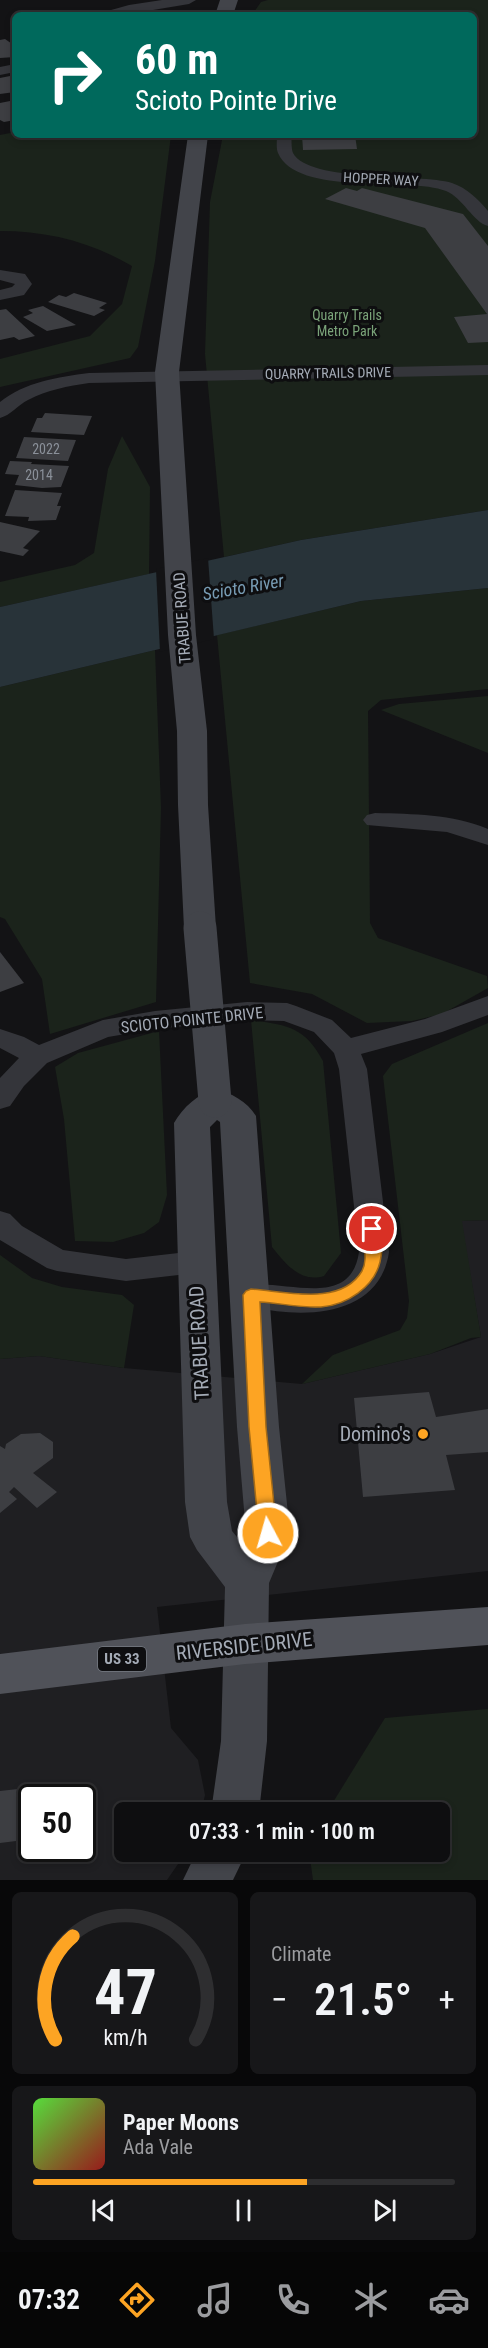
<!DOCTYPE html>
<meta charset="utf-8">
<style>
:root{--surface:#0e0e10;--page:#171719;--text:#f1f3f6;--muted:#9b9c9f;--line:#2e2e30;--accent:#fda423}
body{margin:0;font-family:"Roboto Condensed",sans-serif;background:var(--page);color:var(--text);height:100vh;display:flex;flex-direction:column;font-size:22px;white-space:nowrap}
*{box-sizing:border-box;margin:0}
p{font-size:20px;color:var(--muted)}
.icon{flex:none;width:33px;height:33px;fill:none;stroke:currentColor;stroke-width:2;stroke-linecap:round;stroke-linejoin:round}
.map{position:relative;height:1880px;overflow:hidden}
.details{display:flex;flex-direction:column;gap:12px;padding:12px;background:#080809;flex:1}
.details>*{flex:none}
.hud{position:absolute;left:12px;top:12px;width:465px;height:126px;border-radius:9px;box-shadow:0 3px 9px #0003,0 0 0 2px var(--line);background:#00695c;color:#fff;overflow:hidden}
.speed{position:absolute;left:18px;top:1784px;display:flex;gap:12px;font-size:30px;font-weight:700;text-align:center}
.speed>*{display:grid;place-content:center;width:78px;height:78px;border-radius:50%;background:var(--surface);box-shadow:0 3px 9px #0003,0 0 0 2px var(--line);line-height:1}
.speed .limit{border:3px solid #111;border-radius:9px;background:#fff;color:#111}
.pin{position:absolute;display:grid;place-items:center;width:51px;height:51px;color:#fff;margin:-26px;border:3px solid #fff;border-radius:50%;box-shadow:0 2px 6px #0007}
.me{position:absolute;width:66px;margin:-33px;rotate:354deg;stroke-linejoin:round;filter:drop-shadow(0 0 4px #0008)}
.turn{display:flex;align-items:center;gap:21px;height:126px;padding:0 24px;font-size:27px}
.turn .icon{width:78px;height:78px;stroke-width:2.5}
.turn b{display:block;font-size:42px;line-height:51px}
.big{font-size:45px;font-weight:600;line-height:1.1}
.details .tile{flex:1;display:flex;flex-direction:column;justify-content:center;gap:9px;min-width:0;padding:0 21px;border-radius:9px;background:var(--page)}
.details .dial{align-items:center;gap:0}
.dial svg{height:156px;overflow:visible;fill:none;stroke:var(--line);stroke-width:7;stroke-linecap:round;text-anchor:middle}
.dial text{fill:var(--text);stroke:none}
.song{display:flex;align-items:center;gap:18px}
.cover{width:72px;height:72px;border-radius:9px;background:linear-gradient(135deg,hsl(110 70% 55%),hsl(0 70% 35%))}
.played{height:6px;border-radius:3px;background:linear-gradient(90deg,var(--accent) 65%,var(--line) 65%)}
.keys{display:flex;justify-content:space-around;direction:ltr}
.heat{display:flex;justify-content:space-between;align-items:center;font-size:33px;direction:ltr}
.details .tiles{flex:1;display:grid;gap:12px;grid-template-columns:1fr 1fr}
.tile:last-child{grid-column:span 2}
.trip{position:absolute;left:114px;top:1802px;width:336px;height:60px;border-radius:9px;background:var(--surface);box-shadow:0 3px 9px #0003,0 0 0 2px var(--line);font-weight:600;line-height:60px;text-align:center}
.tabs{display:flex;height:96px;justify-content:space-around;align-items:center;background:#060606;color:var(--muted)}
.tabs .icon{width:42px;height:42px}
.tabs .on{color:var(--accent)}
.tabs b{font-size:27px;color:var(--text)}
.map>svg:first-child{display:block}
</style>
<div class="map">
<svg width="488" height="1880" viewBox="0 0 488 1880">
<rect width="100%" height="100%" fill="#131315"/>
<path fill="#1f1f22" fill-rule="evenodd" d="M488,1220V1571L157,1607L171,1728L198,1760L205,1795L201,1812H124V1851H187L167,1880H0V1359L39,1356L124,1368L302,1384L430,1354L481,1337L461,1221ZM32,1797H82V1848H32Z"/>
<g fill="#1b231b">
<polygon points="268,0 488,0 488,510 301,540 224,557 205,354 210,202 223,135 474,135 474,15 252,15 261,2"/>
<path d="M15,132V135H171L155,261L138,347L130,358L0,387V359L90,336L122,304L132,266C91,242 48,231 0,231V135Z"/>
<polygon points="122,436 150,487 149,574 0,607 0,582 75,565 94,553 108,469"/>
<polygon points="488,588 488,689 381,700 368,711 370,923 378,938 487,976 488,988 442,1014 412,1021 367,1023 312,994 250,983 217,635 361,601"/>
<polygon points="155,650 161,808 156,1002 50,1034 42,979 5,919 0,917 0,687"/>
<polygon points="488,696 488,753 381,710 399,704"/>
<path d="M251,1020C288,1025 305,1027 323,1061L341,1253L324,1276C300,1283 286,1264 272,1247Z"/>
<polygon points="488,1023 488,1220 462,1221 481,1337 471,1338 430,1354 302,1384 333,1355 400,1330 407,1318 409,1301 383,1076 392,1064"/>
<polygon points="159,1031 167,1195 159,1222 144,1233 113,1242 75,1241 64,1119 55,1067 78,1053"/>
<polygon points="0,1255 32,1278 62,1287 122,1295 134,1305 124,1368 39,1356 0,1359"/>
<polygon points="488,1709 488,1880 313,1880 309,1851 440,1851 440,1812 327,1812 385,1718"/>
</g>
<polygon fill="#283339" points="488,510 488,588 361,601 0,687 0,607 301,540"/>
<polygon fill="#131315" points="208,558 214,639 160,652 156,569"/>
<g fill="#3d3e42">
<polygon points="5,39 15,46 15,57 0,58 0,40"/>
<polygon points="15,75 15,92 0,94 0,78"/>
<polygon points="15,100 15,120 4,122 0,120 0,103"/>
<polygon points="302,135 355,135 357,149 303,150"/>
<polygon points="346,188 357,191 362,188 463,214 488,246 488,342 468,343 454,317 487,314 425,228 325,199"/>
<polygon points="74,293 107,303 99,308 105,310 94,316 48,302 59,295 66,297"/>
<polygon points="43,306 76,325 47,331 23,317 33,313 28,310"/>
<polygon points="6,309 35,336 19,340 14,337 0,340 0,310"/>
<polygon points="45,413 92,416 84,435 31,432 37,418 42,418"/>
<polygon points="24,437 76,440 68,461 16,458"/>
<polygon points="10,461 32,462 31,464 69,466 61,487 42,488 15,485 19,475 5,474"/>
<polygon points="15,490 62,493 57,506 61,506 56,520 28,521 29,517 5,516"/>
<polygon points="0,522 40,531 23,548 29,550 23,556 0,551"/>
<polygon points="0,952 24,983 0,992"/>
<polygon points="429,1392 436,1417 488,1409 488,1452 446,1455 455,1490 363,1497 354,1398"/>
<polygon points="40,1433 53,1442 53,1458 33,1473 57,1492 37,1508 14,1487 9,1492 17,1499 0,1513 0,1446 5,1449 6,1444 21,1434"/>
<polygon points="71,1783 72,1797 32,1797 32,1839 0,1843 0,1791"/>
</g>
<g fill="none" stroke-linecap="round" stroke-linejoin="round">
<g fill="#34353a" fill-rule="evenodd">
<polygon points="162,0 196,0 189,4 123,15 102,15 104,12 129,5"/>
<polygon points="15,64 15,72 0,75 0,67"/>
<path d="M277,135H291C292,140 291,148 293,153C309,183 420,173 452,183C467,188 478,199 488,211V226C473,222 463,198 446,191C408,176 297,197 278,153C276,148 277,141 277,135Z"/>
<polygon points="0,270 25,274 32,284 24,295 0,300 0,290 12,287 15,284 0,280"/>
<path d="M488,365V375L89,383C68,386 47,390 28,400C18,405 11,415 0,418V402C25,382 58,377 89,373Z"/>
<path d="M375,813C413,814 452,814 488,829V845L447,832L367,825L363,820L367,815Z"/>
<path d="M488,996V1015L442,1032L361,1054L367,1069L389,1252C379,1321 293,1320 240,1303L236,1295L240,1287C279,1275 350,1314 359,1252L339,1069L334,1053L314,1032L284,1021L247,1020L155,1029L108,1037L47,1063L24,1086L10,1106L0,1109V1078L19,1058L0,1048V1029L24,1037L39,1045L103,1020L155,1011L247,1002L287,1003L296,1006L332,1020L351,1038L425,1019Z"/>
<polygon points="0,1211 10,1214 22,1226 63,1250 126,1259 196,1251 207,1254 211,1262 207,1270 196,1273 126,1281 57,1271 47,1268 0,1240"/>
</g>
<g fill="#42444a" fill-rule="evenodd">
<polygon points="220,0 238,0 233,15 215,15"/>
<polygon points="188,135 208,135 179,372 196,635 207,731 208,805 216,928 212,935 200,938 188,935 184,928 178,805 177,731 168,635 155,372"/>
<path d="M215,1089C231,1093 247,1101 256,1116L279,1427L290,1533L269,1583L267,1741L259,1812H211L221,1741L225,1587L197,1550L190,1537L185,1502L174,1123C183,1107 198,1094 215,1089ZM217,1120L220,1122L237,1427L246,1533L242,1543L232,1531L227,1502L210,1127Z"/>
<polygon points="197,1851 247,1851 233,1880 183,1880"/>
</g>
<polygon fill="#505259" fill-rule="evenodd" points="488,1607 488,1645 245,1664 0,1694 0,1654 245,1624"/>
<polyline stroke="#42444a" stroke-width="33" points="200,928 215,1101"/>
</g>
<path fill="#fda423" stroke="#a46b17" stroke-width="1.5" d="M372,1223L377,1225C383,1235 383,1250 380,1262C374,1287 347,1305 321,1307C301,1308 279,1303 260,1302L266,1427L277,1533L275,1538L268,1540L262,1538L259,1533L249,1427L243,1295L246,1291L251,1289C284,1291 341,1307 362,1271C370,1256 359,1238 366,1225Z"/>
<circle fill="#fda423" stroke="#0e0e10" stroke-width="2" cx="423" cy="1434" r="6"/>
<g text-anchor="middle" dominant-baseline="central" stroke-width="6" stroke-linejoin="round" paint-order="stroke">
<g font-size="14" fill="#a4abb6" stroke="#0e0e10">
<text transform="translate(381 179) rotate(3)">HOPPER WAY</text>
<text transform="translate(328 373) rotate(-1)">QUARRY TRAILS DRIVE</text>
</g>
<g font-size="14" fill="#7aa379" stroke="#0e0e10">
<text x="347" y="315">Quarry Trails<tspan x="347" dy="16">Metro Park</tspan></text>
</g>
<g font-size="14" fill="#8a9099">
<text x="46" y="449">2022</text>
<text x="39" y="475">2014</text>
</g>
<rect fill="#0e0e10" stroke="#777c84" stroke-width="1.5" x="98" y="1647" width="48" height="24" rx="4.5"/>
<g font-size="15" font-weight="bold" fill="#a4abb6">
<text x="122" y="1659">US 33</text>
</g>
<g font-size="16" fill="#a4abb6" stroke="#0e0e10">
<text transform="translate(182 618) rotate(-94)">TRABUE ROAD</text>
<text transform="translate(192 1020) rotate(-6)">SCIOTO POINTE DRIVE</text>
</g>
<g font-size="18" font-style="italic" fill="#789cb4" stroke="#0e0e10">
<text transform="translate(243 587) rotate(-10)">Scioto River</text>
</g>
<g font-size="20" fill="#a4abb6" stroke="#0e0e10">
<text transform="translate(199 1343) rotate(-93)">TRABUE ROAD</text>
<text transform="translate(244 1646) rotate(-6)">RIVERSIDE DRIVE</text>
</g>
<g font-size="20" fill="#a4abb6" stroke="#0e0e10" text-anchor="end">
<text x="411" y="1434">Domino's</text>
</g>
</g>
</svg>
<div class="speed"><div class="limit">50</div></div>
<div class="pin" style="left:372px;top:1229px;background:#d93025"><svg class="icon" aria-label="arrive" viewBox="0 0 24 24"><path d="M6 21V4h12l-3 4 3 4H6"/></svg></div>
<svg class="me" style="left:268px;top:1533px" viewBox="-20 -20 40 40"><circle r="17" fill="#fda423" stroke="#fff" stroke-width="3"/><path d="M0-11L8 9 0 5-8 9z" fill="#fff"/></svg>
<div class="trip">07:33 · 1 min · 100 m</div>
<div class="hud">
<div class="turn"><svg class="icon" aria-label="right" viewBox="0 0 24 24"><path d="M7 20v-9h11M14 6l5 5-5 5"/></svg><div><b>60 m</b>Scioto Pointe Drive</div></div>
</div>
</div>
<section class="details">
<div class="tiles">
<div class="tile dial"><svg viewBox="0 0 100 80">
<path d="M14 69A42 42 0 1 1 86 69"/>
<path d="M14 69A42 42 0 0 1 23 16" stroke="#fda423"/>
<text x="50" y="56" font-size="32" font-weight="700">47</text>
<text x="50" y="72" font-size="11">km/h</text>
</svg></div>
<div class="tile"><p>Climate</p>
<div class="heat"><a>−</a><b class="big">21.5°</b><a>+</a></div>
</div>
<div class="tile">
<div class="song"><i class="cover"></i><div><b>Paper Moons</b><p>Ada Vale</p></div></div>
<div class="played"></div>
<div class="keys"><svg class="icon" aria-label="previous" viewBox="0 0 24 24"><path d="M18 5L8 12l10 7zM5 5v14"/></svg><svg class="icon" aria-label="pause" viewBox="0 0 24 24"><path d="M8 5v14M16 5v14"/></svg><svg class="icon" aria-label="next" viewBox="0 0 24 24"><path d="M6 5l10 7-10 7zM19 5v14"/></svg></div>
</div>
</div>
</section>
<nav class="tabs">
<b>07:32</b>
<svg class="icon on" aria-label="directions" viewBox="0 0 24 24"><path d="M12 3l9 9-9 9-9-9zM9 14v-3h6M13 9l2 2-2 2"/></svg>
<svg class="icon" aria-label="music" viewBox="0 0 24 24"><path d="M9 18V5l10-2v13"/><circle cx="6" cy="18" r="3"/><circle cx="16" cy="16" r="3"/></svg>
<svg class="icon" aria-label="phone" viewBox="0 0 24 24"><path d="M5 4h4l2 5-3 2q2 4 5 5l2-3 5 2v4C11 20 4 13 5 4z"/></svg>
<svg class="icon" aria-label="climate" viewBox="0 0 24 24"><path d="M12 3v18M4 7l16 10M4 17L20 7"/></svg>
<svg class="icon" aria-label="car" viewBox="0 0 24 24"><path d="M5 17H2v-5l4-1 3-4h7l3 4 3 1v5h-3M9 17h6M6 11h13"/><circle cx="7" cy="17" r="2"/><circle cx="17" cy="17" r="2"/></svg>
</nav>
